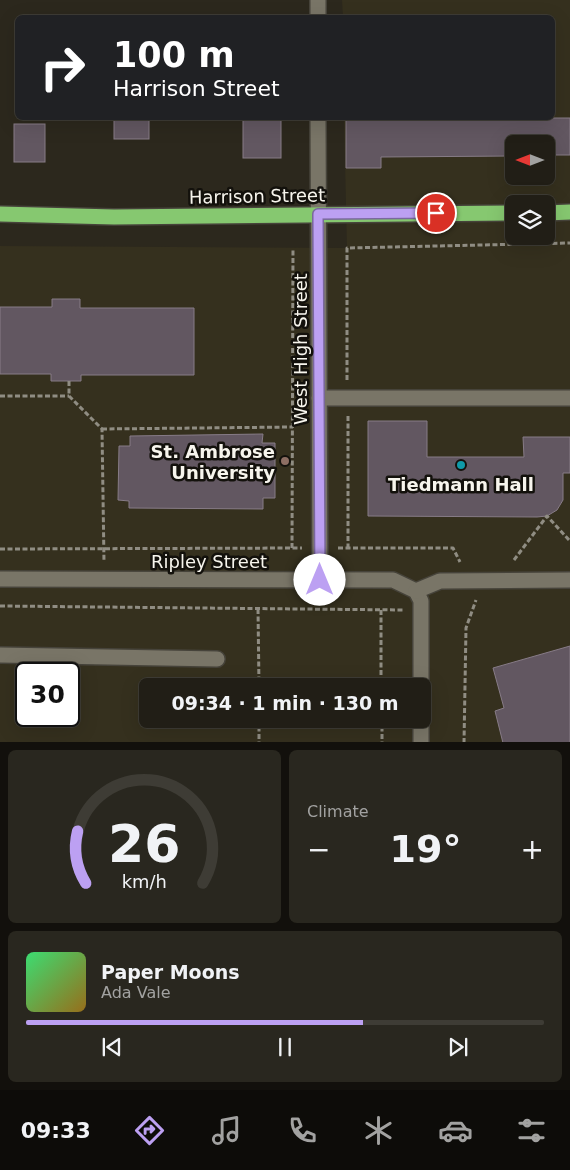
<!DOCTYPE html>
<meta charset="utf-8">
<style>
:root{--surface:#211e16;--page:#29271f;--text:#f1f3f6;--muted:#a2a2a1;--line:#3e3c35;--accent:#bca0f2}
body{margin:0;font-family:"DejaVu Sans",sans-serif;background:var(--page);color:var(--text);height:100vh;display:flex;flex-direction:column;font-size:19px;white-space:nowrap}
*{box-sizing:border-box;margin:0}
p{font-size:16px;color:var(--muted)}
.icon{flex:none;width:28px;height:28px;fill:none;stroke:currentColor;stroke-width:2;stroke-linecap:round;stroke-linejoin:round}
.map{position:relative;height:742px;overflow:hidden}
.panel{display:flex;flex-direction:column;gap:8px;padding:8px;background:#12100c;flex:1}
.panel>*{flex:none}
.hud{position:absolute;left:15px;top:15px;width:540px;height:105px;border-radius:8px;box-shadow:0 5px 20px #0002,0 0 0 1px var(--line);background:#202124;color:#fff;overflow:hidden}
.needle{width:32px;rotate:270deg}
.controls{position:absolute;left:505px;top:135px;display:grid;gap:10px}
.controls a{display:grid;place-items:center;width:50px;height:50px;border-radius:8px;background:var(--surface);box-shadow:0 5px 20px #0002,0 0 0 1px var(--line);font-size:25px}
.speed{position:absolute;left:15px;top:662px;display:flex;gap:10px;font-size:25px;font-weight:700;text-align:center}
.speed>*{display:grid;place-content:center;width:65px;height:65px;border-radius:50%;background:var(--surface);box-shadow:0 5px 20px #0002,0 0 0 1px var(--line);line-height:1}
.speed .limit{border:2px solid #111;border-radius:8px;background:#fff;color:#111}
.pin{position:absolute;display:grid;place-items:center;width:42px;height:42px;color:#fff;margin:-21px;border:2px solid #fff;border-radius:50%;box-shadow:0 1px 5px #0007}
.me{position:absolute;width:55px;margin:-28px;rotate:0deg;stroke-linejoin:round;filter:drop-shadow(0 0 4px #0008)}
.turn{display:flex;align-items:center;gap:18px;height:105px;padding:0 15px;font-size:22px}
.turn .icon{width:65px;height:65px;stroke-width:2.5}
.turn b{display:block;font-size:35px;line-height:42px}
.big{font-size:38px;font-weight:700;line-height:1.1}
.panel .card{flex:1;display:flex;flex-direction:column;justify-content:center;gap:8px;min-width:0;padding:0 18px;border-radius:8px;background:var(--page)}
.panel .dial{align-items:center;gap:0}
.dial svg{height:130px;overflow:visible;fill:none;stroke:var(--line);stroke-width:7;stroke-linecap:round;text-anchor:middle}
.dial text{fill:var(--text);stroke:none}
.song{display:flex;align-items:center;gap:15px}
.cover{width:60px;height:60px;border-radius:8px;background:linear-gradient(135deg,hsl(140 70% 55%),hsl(40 70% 35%))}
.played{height:5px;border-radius:2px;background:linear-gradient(90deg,var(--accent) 65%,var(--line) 65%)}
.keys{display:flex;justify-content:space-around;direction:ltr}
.heat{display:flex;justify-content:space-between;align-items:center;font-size:28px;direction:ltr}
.panel .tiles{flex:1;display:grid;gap:8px;grid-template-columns:1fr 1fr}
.card:last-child{grid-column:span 2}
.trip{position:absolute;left:139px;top:678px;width:292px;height:50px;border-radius:8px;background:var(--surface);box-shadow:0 5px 20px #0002,0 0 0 1px var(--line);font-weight:700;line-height:50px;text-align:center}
.tab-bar{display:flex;height:80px;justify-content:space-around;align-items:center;background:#0d0c09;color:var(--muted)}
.tab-bar .icon{width:35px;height:35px}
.tab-bar .active{color:var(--accent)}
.tab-bar b{font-size:22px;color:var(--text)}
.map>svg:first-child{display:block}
</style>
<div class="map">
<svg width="570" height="743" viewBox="0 0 570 743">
<rect width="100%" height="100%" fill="#2c281d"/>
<path fill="#35301e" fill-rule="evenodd" d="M342,0H570V742L0,743V246L347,248L344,118H552V18L343,17ZM514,144H546V176H514ZM514,204H546V236H514ZM26,674H69V716H26ZM148,686H422V719H148Z"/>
<g fill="#625761" stroke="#877c87">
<rect x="114" y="118" width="35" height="21"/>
<rect x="243" y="118" width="38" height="40"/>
<polygon points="346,118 381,118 381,120 447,120 447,118 570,118 570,155 546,155 546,144 514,144 514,156 381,157 381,168 346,168"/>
<rect x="14" y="124" width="31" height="38"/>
<polygon points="52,299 80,299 80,308 194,308 194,375 81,375 81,381 51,381 51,374 0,374 0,307 52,307"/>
<polygon points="368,421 427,421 427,457 524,457 523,437 570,437 570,473 563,473 563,500 557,510 547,516 537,517 368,516"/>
<polygon points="263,434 262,443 275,443 275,498 263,498 263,509 129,508 129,501 118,500 119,446 130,446 130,436"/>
<polygon points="570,646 570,743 503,743 495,711 504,708 493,668"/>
</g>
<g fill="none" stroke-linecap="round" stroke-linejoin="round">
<defs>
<g id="minor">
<polyline points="318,0 318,18"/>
<polyline points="318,118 320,580"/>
<polyline points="319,398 570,398"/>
<polyline points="0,579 393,580 416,591 421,601 421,686"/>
<polyline points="416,591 440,581 570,580"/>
<polyline points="0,655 217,659"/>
<polyline points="421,719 421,743"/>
</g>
<g id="highway">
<polyline points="546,213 570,212"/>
<polyline points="0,214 114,217 514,213"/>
</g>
</defs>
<use href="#minor" stroke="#46433a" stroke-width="18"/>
<use href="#highway" stroke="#46433a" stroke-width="18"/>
<g stroke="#908d83" stroke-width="3" stroke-dasharray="5 2.5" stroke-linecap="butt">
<polyline points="347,380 347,248 570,243"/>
<polyline points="69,381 69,396 102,429 104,562"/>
<polyline points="0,396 69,396"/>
<polyline points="348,416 348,548"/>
<polyline points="102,429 293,427"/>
<polyline points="292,548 293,248"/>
<polyline points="338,548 453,548 460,562"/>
<polyline points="0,549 302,548"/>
<polyline points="514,560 547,516 570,541"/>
<polyline points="0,606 403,610"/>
<polyline points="258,609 259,686"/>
<polyline points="381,610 381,686"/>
<polyline points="259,719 259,743"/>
<polyline points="382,719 382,743"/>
<polyline points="464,743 466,628 476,600"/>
</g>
<use href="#minor" stroke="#797567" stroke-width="15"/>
<use href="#highway" stroke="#86c870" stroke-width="15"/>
</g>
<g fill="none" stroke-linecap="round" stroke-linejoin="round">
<defs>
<polyline id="route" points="320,580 318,214 436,213"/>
</defs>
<use href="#route" stroke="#7a689d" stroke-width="12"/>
<use href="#route" stroke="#bca0f2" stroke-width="9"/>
</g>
<circle fill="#8d6e63" stroke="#13110c" stroke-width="2" cx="285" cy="461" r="5"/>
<circle fill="#0f9aa8" stroke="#13110c" stroke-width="2" cx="461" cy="465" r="5"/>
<g text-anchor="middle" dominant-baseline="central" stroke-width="5" stroke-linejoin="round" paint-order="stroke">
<g font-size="18" fill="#f7f5ed" stroke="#13110c">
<text transform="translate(257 196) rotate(-1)">Harrison Street</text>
<text transform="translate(300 349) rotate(-90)">West High Street</text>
<text x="209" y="561">Ripley Street</text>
</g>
<g font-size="18" font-weight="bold" fill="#f7f5ed" stroke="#13110c" text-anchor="end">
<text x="275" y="451">St. Ambrose<tspan x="275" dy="21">University</tspan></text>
<text x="461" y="484" text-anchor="middle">Tiedmann Hall</text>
</g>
</g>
</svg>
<div class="controls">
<a><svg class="needle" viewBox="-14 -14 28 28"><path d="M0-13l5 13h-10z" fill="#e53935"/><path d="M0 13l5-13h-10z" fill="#a2a2a1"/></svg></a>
<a><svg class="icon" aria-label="layers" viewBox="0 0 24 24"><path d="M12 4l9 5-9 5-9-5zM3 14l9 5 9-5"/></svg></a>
</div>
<div class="speed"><div class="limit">30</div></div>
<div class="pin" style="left:436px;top:213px;background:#d93025"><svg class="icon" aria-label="arrive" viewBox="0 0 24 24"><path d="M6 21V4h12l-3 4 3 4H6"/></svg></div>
<svg class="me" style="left:320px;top:580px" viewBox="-20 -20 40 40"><circle r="19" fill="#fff"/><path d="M0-13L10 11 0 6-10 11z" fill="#bca0f2"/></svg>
<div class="trip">09:34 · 1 min · 130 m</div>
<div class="hud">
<div class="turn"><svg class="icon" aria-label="right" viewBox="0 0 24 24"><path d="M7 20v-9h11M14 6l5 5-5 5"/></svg><div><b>100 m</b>Harrison Street</div></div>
</div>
</div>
<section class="panel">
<div class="tiles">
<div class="card dial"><svg viewBox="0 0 100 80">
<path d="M14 69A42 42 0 1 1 86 69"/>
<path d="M14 69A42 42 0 0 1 9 37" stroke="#bca0f2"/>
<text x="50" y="56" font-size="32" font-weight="700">26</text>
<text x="50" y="72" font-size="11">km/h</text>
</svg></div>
<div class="card"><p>Climate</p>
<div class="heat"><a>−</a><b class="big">19°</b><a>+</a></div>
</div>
<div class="card">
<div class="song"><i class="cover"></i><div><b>Paper Moons</b><p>Ada Vale</p></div></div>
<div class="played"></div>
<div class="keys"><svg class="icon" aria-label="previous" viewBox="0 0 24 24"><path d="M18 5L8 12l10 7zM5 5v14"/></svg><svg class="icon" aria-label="pause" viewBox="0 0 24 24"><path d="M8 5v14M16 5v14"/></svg><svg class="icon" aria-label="next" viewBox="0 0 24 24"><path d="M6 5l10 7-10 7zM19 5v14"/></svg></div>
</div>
</div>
</section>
<nav class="tab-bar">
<b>09:33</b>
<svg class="icon active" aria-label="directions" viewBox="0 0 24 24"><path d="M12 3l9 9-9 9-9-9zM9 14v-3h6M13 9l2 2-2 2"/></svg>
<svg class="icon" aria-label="music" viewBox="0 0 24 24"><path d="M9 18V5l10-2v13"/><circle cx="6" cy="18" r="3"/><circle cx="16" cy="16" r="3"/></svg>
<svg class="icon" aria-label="phone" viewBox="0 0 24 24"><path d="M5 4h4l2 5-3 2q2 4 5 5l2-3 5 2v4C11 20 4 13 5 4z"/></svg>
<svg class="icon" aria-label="climate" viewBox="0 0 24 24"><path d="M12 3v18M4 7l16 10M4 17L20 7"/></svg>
<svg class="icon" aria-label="car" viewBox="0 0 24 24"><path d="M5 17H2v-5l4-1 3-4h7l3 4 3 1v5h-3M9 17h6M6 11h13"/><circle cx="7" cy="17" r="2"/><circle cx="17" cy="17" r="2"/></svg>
<svg class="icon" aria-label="filters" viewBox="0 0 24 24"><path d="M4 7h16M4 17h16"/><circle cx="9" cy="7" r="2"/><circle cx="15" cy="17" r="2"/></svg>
</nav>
